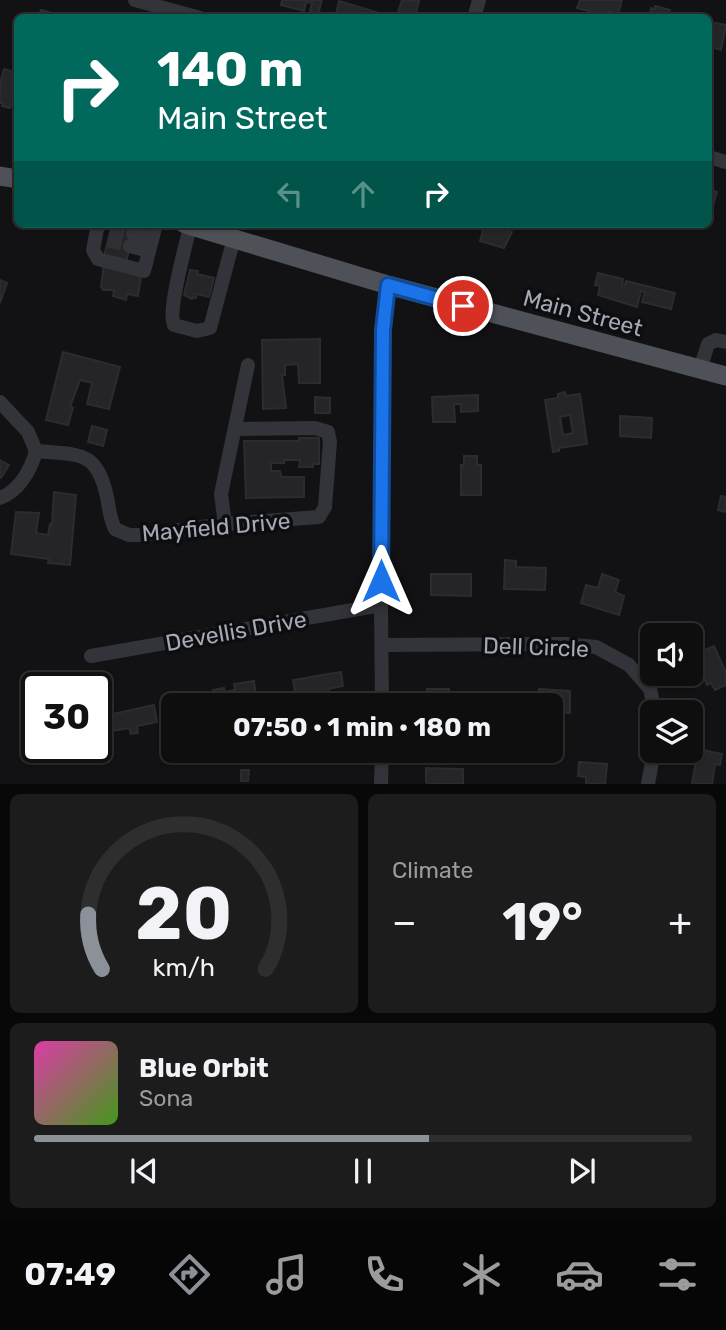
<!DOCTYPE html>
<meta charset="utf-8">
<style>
:root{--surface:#0e0e0f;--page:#1c1c1d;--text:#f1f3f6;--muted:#9b9c9e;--line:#2e2e2f;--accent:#8c9099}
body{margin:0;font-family:Rubik,sans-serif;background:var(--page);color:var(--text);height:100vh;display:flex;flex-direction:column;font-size:26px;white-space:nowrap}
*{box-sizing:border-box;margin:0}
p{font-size:23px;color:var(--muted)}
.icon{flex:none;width:38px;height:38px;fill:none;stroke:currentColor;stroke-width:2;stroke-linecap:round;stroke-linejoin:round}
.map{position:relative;height:784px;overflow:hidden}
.side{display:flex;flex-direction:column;gap:10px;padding:10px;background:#080808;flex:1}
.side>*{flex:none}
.top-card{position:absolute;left:14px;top:14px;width:698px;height:214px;border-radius:10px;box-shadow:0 2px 5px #0004,0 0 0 2px var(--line);background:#00695c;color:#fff;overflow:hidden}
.tools{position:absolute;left:640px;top:623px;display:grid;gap:14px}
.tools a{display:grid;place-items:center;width:63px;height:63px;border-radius:10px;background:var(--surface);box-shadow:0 2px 5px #0004,0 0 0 2px var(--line);font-size:35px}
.speed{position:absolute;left:21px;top:672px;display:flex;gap:14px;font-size:35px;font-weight:700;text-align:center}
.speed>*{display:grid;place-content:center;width:91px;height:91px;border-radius:50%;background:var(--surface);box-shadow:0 2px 5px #0004,0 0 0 2px var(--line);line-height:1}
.speed .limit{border:4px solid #111;border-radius:10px;background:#fff;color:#111}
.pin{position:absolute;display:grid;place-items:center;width:60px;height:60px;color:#fff;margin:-30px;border:4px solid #fff;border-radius:50%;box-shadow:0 2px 7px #0007}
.me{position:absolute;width:77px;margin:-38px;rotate:0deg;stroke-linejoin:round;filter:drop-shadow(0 0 5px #0008)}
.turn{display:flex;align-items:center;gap:24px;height:147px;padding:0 28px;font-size:32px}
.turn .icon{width:91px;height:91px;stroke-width:2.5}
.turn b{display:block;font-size:49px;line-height:60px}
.lanes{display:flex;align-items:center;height:66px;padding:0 28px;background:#0003;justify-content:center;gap:35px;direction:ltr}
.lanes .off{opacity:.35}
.big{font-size:52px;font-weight:700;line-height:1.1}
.side .card{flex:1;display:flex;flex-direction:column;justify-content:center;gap:10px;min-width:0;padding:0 24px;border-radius:10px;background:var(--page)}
.side .dial{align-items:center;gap:0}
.dial svg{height:182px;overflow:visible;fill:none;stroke:var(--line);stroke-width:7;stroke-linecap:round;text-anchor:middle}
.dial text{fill:var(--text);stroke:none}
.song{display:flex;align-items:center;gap:21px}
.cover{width:84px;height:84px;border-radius:10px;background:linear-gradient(135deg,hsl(320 70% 55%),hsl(100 70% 35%))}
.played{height:7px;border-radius:4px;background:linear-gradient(90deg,var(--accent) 60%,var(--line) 60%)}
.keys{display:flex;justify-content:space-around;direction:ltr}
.heat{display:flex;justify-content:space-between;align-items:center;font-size:38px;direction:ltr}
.side .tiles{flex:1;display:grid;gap:10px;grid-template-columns:1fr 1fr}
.card:last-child{grid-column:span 2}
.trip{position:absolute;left:161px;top:693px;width:402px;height:70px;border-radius:10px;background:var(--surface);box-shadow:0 2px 5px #0004,0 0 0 2px var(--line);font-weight:700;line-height:70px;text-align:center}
.tab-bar{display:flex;height:112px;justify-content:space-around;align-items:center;background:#060606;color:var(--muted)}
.tab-bar .icon{width:49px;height:49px}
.tab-bar .selected{color:var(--accent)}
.tab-bar b{font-size:32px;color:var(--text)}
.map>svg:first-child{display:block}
</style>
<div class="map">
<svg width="726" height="784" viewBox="0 0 726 784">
<rect width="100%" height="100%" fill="#121214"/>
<g fill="#252528" stroke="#2c2c30" stroke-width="2" fill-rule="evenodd">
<polygon points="282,0 322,0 318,14 310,11 312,3 306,2 304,11 281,5"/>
<polygon points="402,0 419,1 415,17 398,12"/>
<polygon points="580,0 622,0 618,14 608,11 607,16 577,8"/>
<polygon points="339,1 382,14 381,18 335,18"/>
<polygon points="655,6 670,10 669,13 676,15 675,18 649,18 651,8 655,9"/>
<polygon points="41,10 59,15 58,18 38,18"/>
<polygon points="716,23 726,25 721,50 709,46 710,24"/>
<polygon points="4,69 18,73 18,107 11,105 10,108 2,106 3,103 0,103 0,83"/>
<polygon points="709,189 717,192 711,212 709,211"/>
<polygon points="485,224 514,224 513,226 511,225 509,231 512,232 504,248 480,241"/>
<polygon points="112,225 134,231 126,262 104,256"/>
<polygon points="104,264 141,276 138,296 127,294 126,300 113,296 114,290 103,290 101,287"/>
<polygon points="190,270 198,271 197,274 214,278 209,297 197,294 196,298 193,297 192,299 184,295"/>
<polygon points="598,273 623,279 622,284 625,285 626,281 675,293 671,309 642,302 645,292 641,291 637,307 598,295 600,286 595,285"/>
<polygon points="0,280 7,283 0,303"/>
<polygon points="320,339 320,383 299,383 298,364 285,365 285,375 282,375 286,408 263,409 262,340"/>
<polygon points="63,352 120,367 109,409 87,404 92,383 80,380 70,407 73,408 68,425 46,420"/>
<path d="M565,392L566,396L580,394L587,444L559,448V451L553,452L545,400L558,398V394ZM570,415L573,433L563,435L560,417Z"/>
<polygon points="478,395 478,411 461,412 461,404 454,404 455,422 433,422 432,397"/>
<polygon points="315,397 330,398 330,413 315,413"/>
<polygon points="620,416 652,418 651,438 620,436"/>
<polygon points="92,426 107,430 103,446 88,442"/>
<polygon points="299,438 319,438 319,464 313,464 313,467 299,467 300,460 284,460 284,463 271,463 271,471 280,471 281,477 304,477 304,497 246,498 244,441 299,441"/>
<polygon points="464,456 477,456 477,465 481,465 481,495 461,495 461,465 464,465"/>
<polygon points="0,460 9,465 1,478 0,477"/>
<polygon points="54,492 76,495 70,565 48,563 49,559 11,554 16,512 39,513 36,533 48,535 50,524 52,525"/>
<polygon points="721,496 726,497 726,512 718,510"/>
<polygon points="505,560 516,561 516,567 546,568 545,590 504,589"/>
<polygon points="431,574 471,574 471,596 431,595"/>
<polygon points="602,574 619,580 615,592 624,596 619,615 581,603 586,585 598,588"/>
<polygon points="714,646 726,673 726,685 715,690 711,683 707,685 698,663 702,662 698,653"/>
<polygon points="341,672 343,686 328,689 330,699 319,701 317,693 296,697 293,680"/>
<polygon points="254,681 257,704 204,705 202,696 213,694 213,690 224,688 225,692 235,690 234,684"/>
<polygon points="427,689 449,689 449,694 465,694 465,705 427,705"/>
<polygon points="539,689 570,691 570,713 551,712 551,705 525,705 526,694 538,695"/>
<polygon points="154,705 157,722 137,726 138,733 131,734 129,728 111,731 108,715"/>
<polygon points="698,749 722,754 720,765 715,764 712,784 692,784"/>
<polygon points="579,762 607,764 605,784 586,784 586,777 578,776"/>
<polygon points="426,768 463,769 463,784 428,784 426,782"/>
<polygon points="241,770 249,770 248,781 241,781"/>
</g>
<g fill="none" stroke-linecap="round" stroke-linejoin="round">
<g stroke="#2f3034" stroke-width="14" stroke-dasharray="14 7" stroke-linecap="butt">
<polyline points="111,228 133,234"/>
<polyline points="108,240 130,246"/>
</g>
<g stroke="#333439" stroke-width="14">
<polyline points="135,0 200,18"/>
<polyline points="474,18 479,0"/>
<polyline points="709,157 726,162"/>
<polyline points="98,224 93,250 98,259 144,271 156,224"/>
<path d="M190,226C186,246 167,310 174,325L197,331L210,328L234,238"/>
<polyline points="133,234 152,239"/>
<polyline points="130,246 149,251"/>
<polyline points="700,369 708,344 716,340 726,342"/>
<polyline points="0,402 28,432 36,451"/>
<path d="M0,498C19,491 31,470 36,451C78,455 97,449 107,497C109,508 110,519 115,529L129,535H141L225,524L319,517L325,507L330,442L328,432L315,428L235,429"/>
<polyline points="225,524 221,494 248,365"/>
<polyline points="383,645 565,644 596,647 629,665 650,689 655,712"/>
<polyline points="91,656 381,605"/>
<polyline points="382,705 380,508 383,330 388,285"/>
<polyline points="381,784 382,751"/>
<polyline points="648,784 654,751"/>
</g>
<g stroke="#4f5158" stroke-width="19">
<polyline points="0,176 18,179"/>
<polyline points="185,224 388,285 726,376"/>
</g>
</g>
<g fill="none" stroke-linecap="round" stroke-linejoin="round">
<defs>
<polyline id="route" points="381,581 383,330 388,285 463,306"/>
</defs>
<use href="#route" stroke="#114b97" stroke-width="18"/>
<use href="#route" stroke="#1a73e8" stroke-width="12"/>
</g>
<g text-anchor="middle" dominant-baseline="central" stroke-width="7" stroke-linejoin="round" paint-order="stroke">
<g font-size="23" fill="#a4a9b5" stroke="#0d0d0f">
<text transform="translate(583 313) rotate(15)">Main Street</text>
<text transform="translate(216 527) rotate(-5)">Mayfield Drive</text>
<text transform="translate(236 631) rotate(-10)">Devellis Drive</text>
<text transform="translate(536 647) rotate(2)">Dell Circle</text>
</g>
</g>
</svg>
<div class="tools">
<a><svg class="icon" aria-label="sound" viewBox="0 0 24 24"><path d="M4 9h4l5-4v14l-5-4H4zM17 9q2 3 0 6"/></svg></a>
<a><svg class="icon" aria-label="layers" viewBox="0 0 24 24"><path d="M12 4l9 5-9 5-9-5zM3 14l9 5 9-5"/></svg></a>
</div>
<div class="speed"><div class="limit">30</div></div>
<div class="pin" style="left:463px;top:306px;background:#d93025"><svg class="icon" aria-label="arrive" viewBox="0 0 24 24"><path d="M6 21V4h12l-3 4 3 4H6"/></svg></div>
<svg class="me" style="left:381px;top:581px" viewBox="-20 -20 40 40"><path d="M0-17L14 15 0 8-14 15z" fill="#1a73e8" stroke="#fff" stroke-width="4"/></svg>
<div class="trip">07:50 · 1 min · 180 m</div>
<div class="top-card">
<div class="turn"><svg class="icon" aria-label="right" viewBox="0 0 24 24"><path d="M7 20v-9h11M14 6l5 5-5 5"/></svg><div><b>140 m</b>Main Street</div></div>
<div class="lanes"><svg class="icon off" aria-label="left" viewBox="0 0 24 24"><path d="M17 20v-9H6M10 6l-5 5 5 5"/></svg><svg class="icon off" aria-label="ahead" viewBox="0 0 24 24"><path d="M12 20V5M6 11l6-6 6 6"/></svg><svg class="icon" aria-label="right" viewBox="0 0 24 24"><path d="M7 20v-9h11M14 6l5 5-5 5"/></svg></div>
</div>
</div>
<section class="side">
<div class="tiles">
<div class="card dial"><svg viewBox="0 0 100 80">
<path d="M14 69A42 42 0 1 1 86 69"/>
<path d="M14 69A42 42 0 0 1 8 45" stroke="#8c9099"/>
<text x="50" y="56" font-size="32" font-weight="700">20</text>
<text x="50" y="72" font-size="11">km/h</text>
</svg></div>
<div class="card"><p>Climate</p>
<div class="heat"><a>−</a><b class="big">19°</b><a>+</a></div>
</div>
<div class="card">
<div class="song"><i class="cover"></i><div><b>Blue Orbit</b><p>Sona</p></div></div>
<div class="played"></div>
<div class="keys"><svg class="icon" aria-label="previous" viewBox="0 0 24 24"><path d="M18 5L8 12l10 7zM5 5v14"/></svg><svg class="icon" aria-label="pause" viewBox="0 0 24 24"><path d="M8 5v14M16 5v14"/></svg><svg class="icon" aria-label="next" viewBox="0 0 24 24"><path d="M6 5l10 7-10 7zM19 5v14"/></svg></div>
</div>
</div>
</section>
<nav class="tab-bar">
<b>07:49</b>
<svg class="icon selected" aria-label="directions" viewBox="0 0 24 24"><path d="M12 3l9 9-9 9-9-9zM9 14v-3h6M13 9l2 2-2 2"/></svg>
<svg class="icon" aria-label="music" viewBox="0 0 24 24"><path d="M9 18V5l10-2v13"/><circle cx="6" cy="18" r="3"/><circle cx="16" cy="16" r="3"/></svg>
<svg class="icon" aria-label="phone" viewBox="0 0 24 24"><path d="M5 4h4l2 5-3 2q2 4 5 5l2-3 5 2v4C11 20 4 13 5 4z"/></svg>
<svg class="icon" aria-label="climate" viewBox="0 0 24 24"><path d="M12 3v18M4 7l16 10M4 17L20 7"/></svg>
<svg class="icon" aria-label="car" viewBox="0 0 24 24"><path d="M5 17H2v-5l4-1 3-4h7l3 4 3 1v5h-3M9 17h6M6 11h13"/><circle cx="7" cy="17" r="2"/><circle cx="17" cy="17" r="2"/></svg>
<svg class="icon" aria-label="filters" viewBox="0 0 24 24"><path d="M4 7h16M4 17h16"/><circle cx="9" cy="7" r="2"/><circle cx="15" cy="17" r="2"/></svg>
</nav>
